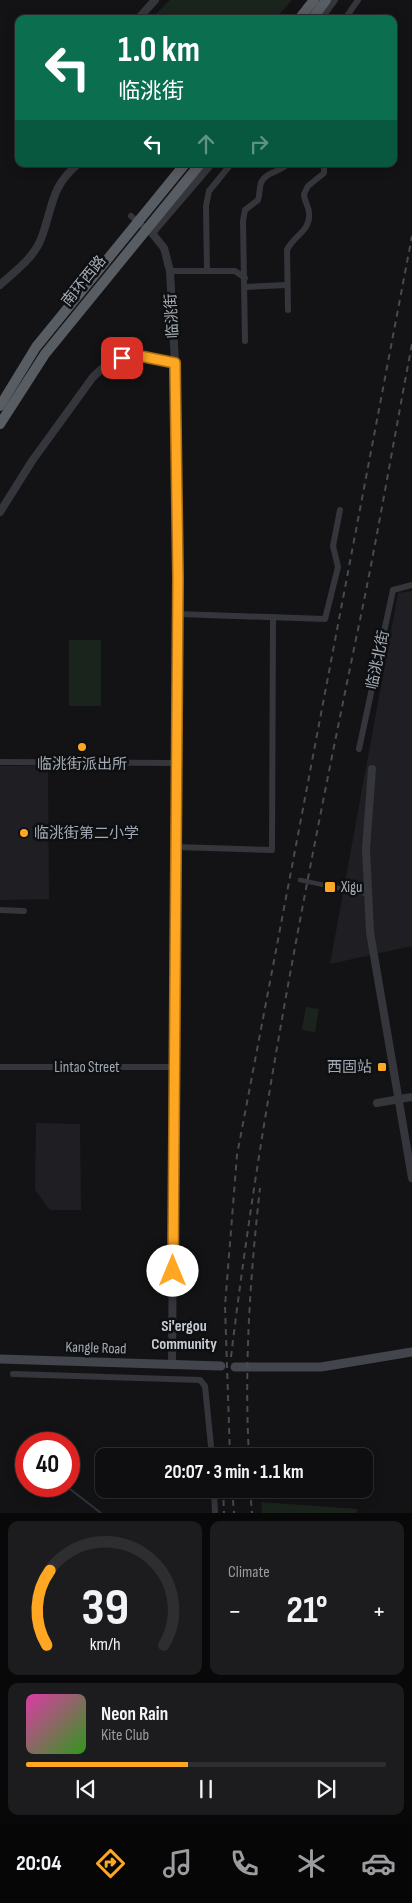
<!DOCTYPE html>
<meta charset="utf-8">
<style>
:root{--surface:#0e0e10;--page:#1c1c1e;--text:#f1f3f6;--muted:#9b9c9f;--line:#2e2e30;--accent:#ffa722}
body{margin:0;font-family:"Sofia Sans Condensed","Noto Sans SC",sans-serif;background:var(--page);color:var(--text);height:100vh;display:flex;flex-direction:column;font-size:19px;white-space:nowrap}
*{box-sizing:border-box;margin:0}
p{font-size:16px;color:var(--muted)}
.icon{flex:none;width:28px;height:28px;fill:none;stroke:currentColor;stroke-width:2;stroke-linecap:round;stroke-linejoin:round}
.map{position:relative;height:1513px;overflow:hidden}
.sheet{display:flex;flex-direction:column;gap:8px;padding:8px;background:#080809;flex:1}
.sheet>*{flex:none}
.top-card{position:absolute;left:15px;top:15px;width:382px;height:152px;border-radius:10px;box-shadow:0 2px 12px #0003,0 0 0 1px var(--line);background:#0b6e4f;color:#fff;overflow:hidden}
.speed{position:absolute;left:15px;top:1432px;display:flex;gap:10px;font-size:25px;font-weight:700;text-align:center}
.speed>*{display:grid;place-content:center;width:65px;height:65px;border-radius:50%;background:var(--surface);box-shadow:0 2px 12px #0003,0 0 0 1px var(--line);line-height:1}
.speed .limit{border:8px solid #d22;background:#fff;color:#111}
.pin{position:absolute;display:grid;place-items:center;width:42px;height:42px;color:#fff;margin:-21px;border-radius:10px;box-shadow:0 2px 8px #0006}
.me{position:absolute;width:55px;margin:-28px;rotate:0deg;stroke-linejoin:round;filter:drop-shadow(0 0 4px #0008)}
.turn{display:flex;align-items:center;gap:18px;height:105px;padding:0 20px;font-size:22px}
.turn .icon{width:65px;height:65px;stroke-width:2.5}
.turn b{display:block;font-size:35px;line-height:42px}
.lanes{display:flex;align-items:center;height:48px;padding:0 20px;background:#0003;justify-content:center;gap:25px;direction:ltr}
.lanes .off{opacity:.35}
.big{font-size:38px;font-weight:700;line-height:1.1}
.sheet .card{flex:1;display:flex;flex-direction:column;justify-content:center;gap:8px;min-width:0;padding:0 18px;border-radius:10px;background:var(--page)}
.sheet .dial{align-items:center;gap:0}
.dial svg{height:130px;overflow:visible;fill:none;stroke:var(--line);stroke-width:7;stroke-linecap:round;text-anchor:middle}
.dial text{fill:var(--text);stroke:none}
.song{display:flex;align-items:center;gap:15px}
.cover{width:60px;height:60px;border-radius:8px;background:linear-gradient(135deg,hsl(320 70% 55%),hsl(110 70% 35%))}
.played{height:5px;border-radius:2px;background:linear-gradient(90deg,var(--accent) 45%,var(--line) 45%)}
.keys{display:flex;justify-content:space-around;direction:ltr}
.heat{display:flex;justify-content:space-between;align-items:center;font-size:28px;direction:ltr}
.sheet .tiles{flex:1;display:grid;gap:8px;grid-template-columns:1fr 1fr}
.card:last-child{grid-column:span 2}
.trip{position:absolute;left:95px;top:1448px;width:278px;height:50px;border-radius:10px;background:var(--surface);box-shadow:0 2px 12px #0003,0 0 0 1px var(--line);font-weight:700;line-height:50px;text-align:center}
.tab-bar{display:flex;height:80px;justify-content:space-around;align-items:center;background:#060606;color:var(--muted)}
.tab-bar .icon{width:35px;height:35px}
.tab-bar .current{color:var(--accent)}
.tab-bar b{font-size:22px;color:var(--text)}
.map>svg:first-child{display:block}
</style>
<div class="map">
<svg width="412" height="1513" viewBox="0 0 412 1513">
<rect width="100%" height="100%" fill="#131315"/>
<g fill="#1f1f23">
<polygon points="412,591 412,946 330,964 398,593"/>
<polygon points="0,766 48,766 49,899 0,900"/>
<polygon points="36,1123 80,1124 81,1210 50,1210 35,1190"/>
</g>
<g fill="#1b241c">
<polygon points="170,0 292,0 275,19 151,19"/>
<polygon points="109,336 121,341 115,353 104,348"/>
<rect x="69" y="640" width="32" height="66"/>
<polygon points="306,1007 319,1009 315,1032 302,1030"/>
<polygon points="261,1502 357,1509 357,1513 262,1513"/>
</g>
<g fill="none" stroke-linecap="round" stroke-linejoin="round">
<polyline stroke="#29343a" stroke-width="2" points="66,1486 101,1513"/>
<polyline stroke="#34363b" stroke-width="4.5" points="300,880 367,894"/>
<g stroke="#34363b" stroke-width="6">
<polyline points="345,19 358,0"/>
<polyline points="131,216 149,231"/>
<polyline points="207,270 206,206 209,191 231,164"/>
<polyline points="170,271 235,271 245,278"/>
<polyline points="246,287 286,285"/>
<path d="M288,310L287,250C293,236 311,231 309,213C309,206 304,202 304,194L308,186L324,173V164"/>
<path d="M245,341L243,221L245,210L258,200C260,194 259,189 261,183C265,172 280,172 288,164"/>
<polyline points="178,614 325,619 338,567 333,546 340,510"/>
<polyline points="359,749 393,590 412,585"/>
<polyline points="0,762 177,763"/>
<polyline points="176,847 272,850 273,617"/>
<polyline points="0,910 24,911"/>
<polyline points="0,1067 175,1067"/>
<polyline points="13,1374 200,1380 205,1386 212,1456"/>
<polyline points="214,1489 215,1513"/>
</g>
<g stroke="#34363b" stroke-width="8">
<polyline points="138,19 155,0"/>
<polyline points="320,19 334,0"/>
<path d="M0,285C15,271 33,259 41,239C53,208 50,187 78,164"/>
<polyline points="0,512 32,461 93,377 106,365 122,357 139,356 175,363"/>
<polyline points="372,769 366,849 370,932 412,1178"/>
<polyline points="377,1103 412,1097"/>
<polyline points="172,1364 178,578 175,363 170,271 164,248 152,233 211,164"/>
</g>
<g stroke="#42454b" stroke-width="9">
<polyline points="0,1359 221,1366"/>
<polyline points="235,1367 321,1367 412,1352"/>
</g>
<g stroke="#585c63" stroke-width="10">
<polyline points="299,19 314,0"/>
<polyline points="312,19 326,0"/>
</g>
<g stroke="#474a50" stroke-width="2" stroke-dasharray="6 5" stroke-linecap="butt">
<path d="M231,1357C260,1116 307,876 356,639C377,541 393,443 412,344"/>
<polyline points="230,1456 225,1306 237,1155 412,236"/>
<path d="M249,1456C244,1367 250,1277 260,1188"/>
<polyline points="223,1489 224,1513"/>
<polyline points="232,1489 234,1513"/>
<polyline points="250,1489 252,1513"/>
</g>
<g stroke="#585c63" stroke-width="10">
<polyline points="0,406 36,347 185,164"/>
<polyline points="0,424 45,354 200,164"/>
</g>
</g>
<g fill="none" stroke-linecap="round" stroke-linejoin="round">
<defs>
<polyline id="route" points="122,358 140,356 175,363 178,578 173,1271"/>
</defs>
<use href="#route" stroke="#a66d16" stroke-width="12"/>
<use href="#route" stroke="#ffa722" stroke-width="9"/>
</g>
<g fill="#ffa722" stroke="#0e0f10" stroke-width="2">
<circle cx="82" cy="747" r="5"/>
<circle cx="24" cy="833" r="5"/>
<rect x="324" y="881" width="12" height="12" rx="2.5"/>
<rect x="377" y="1062" width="10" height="10" rx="2.5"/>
</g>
<g text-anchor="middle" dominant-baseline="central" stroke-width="5" stroke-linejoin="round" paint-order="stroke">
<g font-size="15" fill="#a4abb7" stroke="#0e0f10">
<text transform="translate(84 281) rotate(-51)">南环西路</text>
<text transform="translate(172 316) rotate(-93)">临洮街</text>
<text transform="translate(378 660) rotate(-78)">临洮北街</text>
<text x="87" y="1067">Lintao Street</text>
<text transform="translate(96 1348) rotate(2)">Kangle Road</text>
</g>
<g font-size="15" fill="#a4abb7" stroke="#0e0f10" text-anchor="start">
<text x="82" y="764" text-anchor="middle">临洮街派出所</text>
<text x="34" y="833">临洮街第二小学</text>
<text x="341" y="887">Xigu</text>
<text x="372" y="1067" text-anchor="end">西固站</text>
</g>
<g font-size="16" font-weight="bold" fill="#c5cad3" stroke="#0e0f10">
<text x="184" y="1326">Si'ergou<tspan x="184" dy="18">Community</tspan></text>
</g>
</g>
</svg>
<div class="speed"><div class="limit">40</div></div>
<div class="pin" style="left:122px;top:358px;background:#d93025"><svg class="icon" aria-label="arrive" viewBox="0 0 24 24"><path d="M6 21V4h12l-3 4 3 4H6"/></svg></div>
<svg class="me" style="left:173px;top:1271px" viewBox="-20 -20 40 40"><circle r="19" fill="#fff"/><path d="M0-13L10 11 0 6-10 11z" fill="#ffa722"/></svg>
<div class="trip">20:07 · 3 min · 1.1 km</div>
<div class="top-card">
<div class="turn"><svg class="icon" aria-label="left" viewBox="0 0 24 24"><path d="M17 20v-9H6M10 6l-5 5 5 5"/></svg><div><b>1.0 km</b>临洮街</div></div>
<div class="lanes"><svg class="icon" aria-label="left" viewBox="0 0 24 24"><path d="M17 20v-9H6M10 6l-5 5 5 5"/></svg><svg class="icon off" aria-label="ahead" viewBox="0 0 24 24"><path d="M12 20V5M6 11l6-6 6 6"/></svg><svg class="icon off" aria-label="right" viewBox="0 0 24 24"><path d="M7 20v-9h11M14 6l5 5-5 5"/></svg></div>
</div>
</div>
<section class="sheet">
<div class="tiles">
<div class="card dial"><svg viewBox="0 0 100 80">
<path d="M14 69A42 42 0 1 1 86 69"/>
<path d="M14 69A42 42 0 0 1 16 23" stroke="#ffa722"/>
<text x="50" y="56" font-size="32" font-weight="700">39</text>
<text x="50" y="72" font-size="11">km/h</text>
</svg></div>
<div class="card"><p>Climate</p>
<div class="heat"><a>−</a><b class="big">21°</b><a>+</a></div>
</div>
<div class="card">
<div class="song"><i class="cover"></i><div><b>Neon Rain</b><p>Kite Club</p></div></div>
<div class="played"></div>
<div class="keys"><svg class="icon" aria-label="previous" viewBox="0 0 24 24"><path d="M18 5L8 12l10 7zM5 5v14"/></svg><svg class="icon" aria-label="pause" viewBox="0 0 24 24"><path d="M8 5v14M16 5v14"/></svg><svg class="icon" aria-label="next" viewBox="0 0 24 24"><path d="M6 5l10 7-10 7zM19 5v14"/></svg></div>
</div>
</div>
</section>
<nav class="tab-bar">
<b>20:04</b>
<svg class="icon current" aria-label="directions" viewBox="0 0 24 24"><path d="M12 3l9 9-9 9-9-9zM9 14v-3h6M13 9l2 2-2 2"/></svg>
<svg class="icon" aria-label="music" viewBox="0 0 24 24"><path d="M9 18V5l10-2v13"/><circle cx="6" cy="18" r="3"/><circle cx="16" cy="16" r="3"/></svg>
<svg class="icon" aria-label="phone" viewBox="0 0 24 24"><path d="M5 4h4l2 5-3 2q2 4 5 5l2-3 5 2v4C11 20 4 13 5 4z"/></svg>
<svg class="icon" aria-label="climate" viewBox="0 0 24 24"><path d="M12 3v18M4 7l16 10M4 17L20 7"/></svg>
<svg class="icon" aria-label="car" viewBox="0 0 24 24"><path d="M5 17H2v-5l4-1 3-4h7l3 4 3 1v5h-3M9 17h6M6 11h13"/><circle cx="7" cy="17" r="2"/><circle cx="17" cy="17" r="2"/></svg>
</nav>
